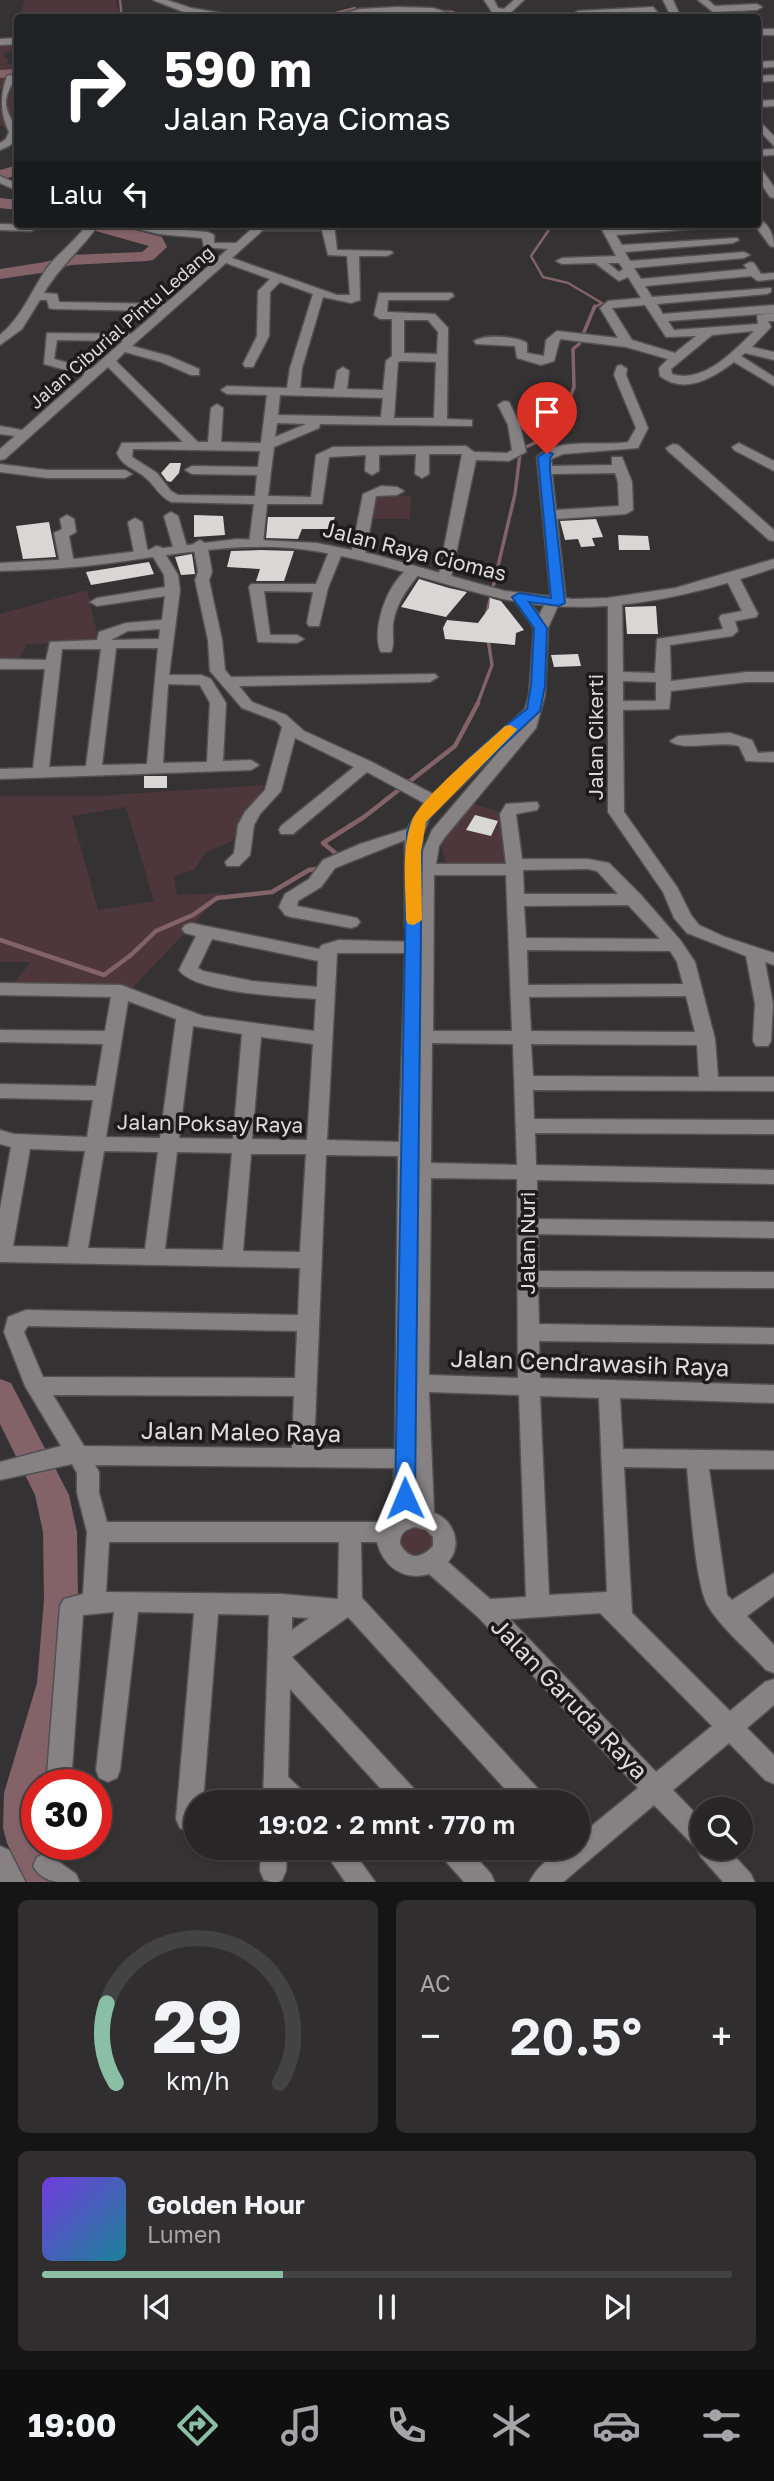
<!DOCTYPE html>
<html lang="id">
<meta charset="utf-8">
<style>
:root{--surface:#282626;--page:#302e2e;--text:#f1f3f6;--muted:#a5a5a7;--line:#444343;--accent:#8abfa5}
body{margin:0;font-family:"Golos Text",sans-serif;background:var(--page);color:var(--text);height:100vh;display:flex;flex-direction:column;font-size:26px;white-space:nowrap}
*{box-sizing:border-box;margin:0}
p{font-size:23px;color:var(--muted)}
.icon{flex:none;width:38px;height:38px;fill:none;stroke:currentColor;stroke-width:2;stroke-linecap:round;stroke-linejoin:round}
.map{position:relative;height:1882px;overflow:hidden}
.sheet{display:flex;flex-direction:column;gap:18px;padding:18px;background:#161515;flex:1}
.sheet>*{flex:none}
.top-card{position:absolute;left:14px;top:14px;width:747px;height:214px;border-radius:7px;box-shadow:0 2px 5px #0004,0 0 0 2px var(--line);background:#202124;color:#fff;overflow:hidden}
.tools{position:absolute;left:690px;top:1797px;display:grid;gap:14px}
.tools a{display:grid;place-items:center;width:63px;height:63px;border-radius:50%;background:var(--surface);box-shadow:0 2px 5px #0004,0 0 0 2px var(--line);font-size:35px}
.speed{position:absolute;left:21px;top:1769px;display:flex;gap:14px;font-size:35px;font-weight:700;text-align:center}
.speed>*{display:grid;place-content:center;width:91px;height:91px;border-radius:50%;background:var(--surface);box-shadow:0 2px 5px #0004,0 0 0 2px var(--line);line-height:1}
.speed .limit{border:10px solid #d22;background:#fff;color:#111}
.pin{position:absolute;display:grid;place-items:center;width:60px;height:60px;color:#fff;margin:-72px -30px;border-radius:50% 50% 50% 0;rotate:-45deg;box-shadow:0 0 7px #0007}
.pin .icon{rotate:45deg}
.me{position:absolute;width:77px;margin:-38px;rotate:359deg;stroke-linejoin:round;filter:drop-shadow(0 0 5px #0008)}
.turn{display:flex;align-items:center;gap:24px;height:147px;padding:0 35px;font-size:32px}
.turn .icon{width:91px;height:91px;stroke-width:2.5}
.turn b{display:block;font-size:49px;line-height:60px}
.then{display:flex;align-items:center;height:66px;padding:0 35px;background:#0003;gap:14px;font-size:26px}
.big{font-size:52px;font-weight:600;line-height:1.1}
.sheet .widget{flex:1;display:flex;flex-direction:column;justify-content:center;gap:10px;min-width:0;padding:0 24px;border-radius:10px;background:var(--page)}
.sheet .dial{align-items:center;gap:0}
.dial svg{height:182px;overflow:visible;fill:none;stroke:var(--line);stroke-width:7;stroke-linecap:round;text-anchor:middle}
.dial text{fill:var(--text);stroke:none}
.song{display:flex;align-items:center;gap:21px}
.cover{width:84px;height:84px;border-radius:10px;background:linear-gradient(135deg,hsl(260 70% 55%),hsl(190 70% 35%))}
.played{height:7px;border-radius:4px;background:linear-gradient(90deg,var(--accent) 35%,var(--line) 35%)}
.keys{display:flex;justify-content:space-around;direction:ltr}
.heat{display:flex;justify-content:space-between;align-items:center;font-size:38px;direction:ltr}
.sheet .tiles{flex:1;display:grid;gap:18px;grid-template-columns:1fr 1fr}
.widget:last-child{grid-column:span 2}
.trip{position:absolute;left:184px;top:1790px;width:406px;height:70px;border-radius:35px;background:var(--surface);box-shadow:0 2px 5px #0004,0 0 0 2px var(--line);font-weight:600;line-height:70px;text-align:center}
.menu{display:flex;height:112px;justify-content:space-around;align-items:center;background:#100f0f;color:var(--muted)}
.menu .icon{width:49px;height:49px}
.menu .selected{color:var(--accent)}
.menu b{font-size:32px;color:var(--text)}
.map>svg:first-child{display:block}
</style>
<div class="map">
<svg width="774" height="1883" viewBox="0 0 774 1883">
<rect width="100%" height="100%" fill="#353233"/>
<g fill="#4e373c" fill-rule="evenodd">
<polygon points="25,0 116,0 120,17 25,17 21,13"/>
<polygon points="9,45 17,49 3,54 8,60 7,64 17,64 18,111 9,116 11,124 17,128 17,143 0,141 8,136 5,127 0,125 0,102 9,97 11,90 0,89 0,46"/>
<polygon points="374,495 411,496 410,519 372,519"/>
<polygon points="87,590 99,642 27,644 16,663 0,663 0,614"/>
<path d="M265,785L232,841L206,852L194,870L174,876L177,895L223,893L132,988L15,982L31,962H0V796H95ZM126,807L154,901L98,910L72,816Z"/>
<polygon points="465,801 502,813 508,867 447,868 438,834"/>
<polygon points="416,1520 441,1544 412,1564 392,1536"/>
</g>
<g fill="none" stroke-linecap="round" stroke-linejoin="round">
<g stroke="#836268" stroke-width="2.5">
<polyline points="120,0 122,18"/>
<polyline points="435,10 453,12 465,18"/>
<polyline points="220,13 257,18"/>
<polyline points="316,18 355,8"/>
<polyline points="553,224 531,256 543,277 568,283 602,303 593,308"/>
</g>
<g stroke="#836268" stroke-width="3.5">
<polyline points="486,617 515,494 520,454 526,447 543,439 567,406 574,387 573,349 579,344 595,306"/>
<polyline points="477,705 492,665 488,639"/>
</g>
<g stroke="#836268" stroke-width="4.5">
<polyline points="339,856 323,843 364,817 455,746 478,703"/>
<polyline points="0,940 104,975 131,955 156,931 193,915 217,898 272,892 309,870 322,868"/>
</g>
<g fill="#836268" fill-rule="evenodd">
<polygon points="18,69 18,77 0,78 0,70"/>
<polygon points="18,165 18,175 0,180 0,170"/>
<polygon points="0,198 18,200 18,210 0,208"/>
<polygon points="83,224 111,224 162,237 167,247 153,260 147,261 71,265 48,272 0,279 0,269 45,262 69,255 142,252 149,246 85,228"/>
<polygon points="0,1379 11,1383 69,1495 77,1532 78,1599 73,1683 44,1785 37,1785 37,1844 47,1844 66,1883 26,1883 7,1843 3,1828 4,1793 37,1683 44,1599 43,1532 35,1495 0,1424"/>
</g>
</g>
<g fill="#d9d6d6">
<polygon points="170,463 181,463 179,473 171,482 167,481 161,473"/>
<polygon points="194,515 223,516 225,535 194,537"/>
<polygon points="268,517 335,517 330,529 302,529 298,539 266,538"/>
<polygon points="596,519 603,537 592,538 595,546 581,547 578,539 565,540 560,521"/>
<polygon points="49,522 56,557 23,559 16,526"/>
<polygon points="618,535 648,536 650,550 619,550"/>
<polygon points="261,550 294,551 284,581 256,581 260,569 227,567 231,551"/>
<polygon points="192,554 195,574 181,575 175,557"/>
<polygon points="149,562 154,574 91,585 86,572"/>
<polygon points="419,579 449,588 467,592 446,617 401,607"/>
<polygon points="490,598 501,601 524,630 516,633 515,645 445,639 443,628 447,620 478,623 489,608"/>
<polygon points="656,606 658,634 627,634 625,607"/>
<polygon points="578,654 581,666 554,667 551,655"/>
<rect x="144" y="776" width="23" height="12"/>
<polygon points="475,815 498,821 491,836 466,830"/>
</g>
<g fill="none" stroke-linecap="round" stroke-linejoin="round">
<defs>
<g id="street">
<polygon points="153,0 167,0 191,8 249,18 189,14"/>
<polygon points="484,0 494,0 498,8 504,9 514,0 524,0 505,18 495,18 499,13 492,12"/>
<polygon points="663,0 673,0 681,18 672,18"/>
<polygon points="698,0 708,0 715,6 757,4 762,7 757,10 713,12"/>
<polygon points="397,7 433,8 465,18 397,12 327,18 360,9"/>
<polygon points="653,7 662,18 653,18 650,13 578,17 573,14 578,11"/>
<rect x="758" y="29" width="16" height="6"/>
<polygon points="18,38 18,44 0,45 0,39"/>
<polygon points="774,61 774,67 758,68 758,62"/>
<path d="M10,75L15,78C11,87 5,95 6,105C9,125 33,138 0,150V143L6,139L9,132C0,113 0,95 7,76Z"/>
<polygon points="774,75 774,81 758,82 758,76"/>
<polygon points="774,100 774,106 758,107 758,101"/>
<polygon points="758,120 774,136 774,146 758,129"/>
<polygon points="774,149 774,155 758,156 758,150"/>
<polygon points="758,169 762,170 774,187 774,198 770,197 758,179"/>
<polygon points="0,176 18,184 18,191 0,183"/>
<path d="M758,219C769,223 774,236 774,247L770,246L754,224H758Z"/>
<polygon points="0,224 31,225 37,228 31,231 0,230"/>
<path d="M87,224H99C82,249 59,267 44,293L57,294L59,302L165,304L228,249L204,247L202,238L159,234L117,224L208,232L214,235V243H236L257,224H334L337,250L391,251L393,253L387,256H359L360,300L351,303L323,297L302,368L300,388L334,389L337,371L343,367L349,371L347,389L383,390L386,361L392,356V319H380L374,315L379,293H452L454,296L448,300H388L387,312L435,314L448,328L447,419L472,420V426L320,424L319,428L274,447L268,496L311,497L316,455L333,447L466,446L474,452L507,453L512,450L508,425L498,405L504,401L509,402L520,425L526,452L509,461L476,460L450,582L445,583L438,579L462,454H429V474L422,478L415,474L416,454L379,455V471L372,475L365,471L366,455L329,457L322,504H267L263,543L256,547L249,543L254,504L171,502C159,496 156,487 147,479C137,469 122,467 117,453L122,443L183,442L108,367L5,459L0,460V449L15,436L0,434V426L22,430L84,375L44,364L47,333L131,334L158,311L53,309L49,308L47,300H40L22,329L0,345V335C22,317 31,291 47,268C59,252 76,241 87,224ZM263,230H322L328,255L347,256L350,295H337L232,258ZM226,263L270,279L258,291L257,336L243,364L245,367H253L269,336L270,292L280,282L313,294L290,368L287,388L227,386L221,390L227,394L267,395L261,443L221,442L223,408L217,404L211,408L208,442H198L116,361L125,352L161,362L191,375H199V369L169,356L132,346ZM404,320H428L438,332L437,354L404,353ZM57,340L123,341L91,369L54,359ZM401,361L436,362L434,418H394L398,362ZM280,395L383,398L381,417L278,415ZM277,423L306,424L275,437ZM133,449L260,451L258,467L192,466L185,470L192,474L257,475L255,496L178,495L171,491L157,473L132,457Z"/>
<path d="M401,224H433L434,225C427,230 408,229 401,224Z"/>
<path d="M599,224H611L613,228L721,224L715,227L616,235L622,245L737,238L739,240L733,243L625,252L630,261L744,252L750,255L744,258L634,268L641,279L747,269L744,265L750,262L754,263L761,274L774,273V279L758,281L751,276L645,286L652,297L771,288V292L767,294L657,304L663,314L774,305V313L668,321L674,330L758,324L757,315L774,313V321H768L771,327L752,347L774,352V360L745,353L741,356L774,377V386L734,362C713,378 684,395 660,376L659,368L668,359L626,347L560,339L554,361L541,365L517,358L515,346L476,344L474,341C484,334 517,336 527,343V353L544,356L546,340L557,331L618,338L600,308L608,301L641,298L628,277L619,281L595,263L562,264L556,261L562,258L616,256ZM608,263H619L623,269L619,272ZM645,305L666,337L696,336L675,353L632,340L612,308ZM754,331C733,352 703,384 672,374L671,369L712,335Z"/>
<path d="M621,365L627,369L626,375L648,428L638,448L563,454L551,459L552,466L612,465V457H622L632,482L633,510L626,514L557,519L566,602L558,606L548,628L545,695L536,728L445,837L439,846L436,864H506L500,814L506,804L537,802L539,806L537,810L516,814L522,859H588L609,863L641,895L681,941L695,962L715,1039L718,1077H774V1091L533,1090L534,1119L774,1120V1134L535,1133L536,1165L774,1170V1184L537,1180V1219L774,1222V1238L538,1234V1271L774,1272V1288L538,1287L539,1324L774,1328V1344L539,1341L540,1378L774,1385V1403L620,1398L623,1449L774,1451V1469H709L727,1595L732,1600L774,1573V1596L747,1616L774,1645V1673L766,1670C747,1649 722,1629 708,1606C695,1584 690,1498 687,1468L624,1467L632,1613L730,1711L765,1682L774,1679V1705L747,1728L774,1755V1784L765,1780L729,1743L673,1790L702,1820V1848H727L751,1874L755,1883H724L701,1857L697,1849L654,1805L562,1883H529C537,1865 559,1848 578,1848V1837L638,1788L478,1617L429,1574C404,1581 383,1567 377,1542H361L362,1598L542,1793L545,1802H517L348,1617L292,1657L418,1793L421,1802H393L290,1689L288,1777L305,1793L309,1802H263L269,1615L218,1614L203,1802H196V1828L189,1831L180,1828L176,1819L194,1613L138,1612L120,1770L117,1778L108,1782L99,1778L96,1770L114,1612L83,1615L72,1769L87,1777L90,1785H53L47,1775L60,1606L64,1599L83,1594L87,1532L77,1493V1473L72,1464L0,1480V1462L61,1446L25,1386L4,1332L8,1317L26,1310L298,1315L300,1268L0,1262V1209L11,1147L0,1144V1130L14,1134L87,1137L93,1100L0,1098V1084L96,1086L103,1044L0,1042V1030L105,1031L111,997L0,995V983L121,985L203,1016L314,1031L316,999C288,997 194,993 179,970L196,936L185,933L182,929L185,925L191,923L319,949L322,945L339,940L416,942V932L408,931L405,927V840L335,868L321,887L298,901L297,906L357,918L360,922L357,926L351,928L291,917L285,915L279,907L285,894L309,879L323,860L360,844L407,829L424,803L367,772L293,834H281L279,830L281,826L354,767L295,738L281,791L260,814L254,825L250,855L239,866H227L225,862L234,853L238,825L245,812L265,790L282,727L276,721L242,708L210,671L208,640L195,580L198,572L193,544L200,540L207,544L212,572L209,580L222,640L225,670L231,677L435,674L438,677L430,682L239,686L252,702L286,715L304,731L372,762L433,794L525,709L529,695L534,628L512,597L519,593L524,594L539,615L546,602L551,598L537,457C559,436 601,447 628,442L636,428L614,375L617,366ZM615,473L618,482L619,506L556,510L552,474ZM513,735L432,830L421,855L423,834L430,817ZM588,869L597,871L618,894H524L523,870ZM434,875H506L512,1031H433ZM628,905L660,939L526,938L524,906ZM212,939L318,961L317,987L252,981L203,971L198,968ZM527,950L670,951L677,962L683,984L528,985ZM337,953H411L405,958L399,1142L327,1140ZM686,996L695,1032L531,1031L529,997ZM128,1001L176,1019L160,1138L106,1137ZM193,1026L242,1034L233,1139L179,1138ZM261,1037L313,1044L307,1140L252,1139ZM432,1043L513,1044L517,1165L431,1163ZM531,1044L697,1045L699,1077L533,1076ZM30,1149L85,1151L68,1247L13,1246ZM104,1151L158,1152L145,1249L88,1248ZM177,1152L232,1153L223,1250L165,1249ZM251,1154H306L300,1252L243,1251ZM326,1155L398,1156L395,1449H314ZM431,1178L517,1179L518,1378L429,1375ZM28,1326L297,1331L295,1378L43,1377L24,1332ZM429,1392L519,1395L526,1597L490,1599L448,1562C463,1545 454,1520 434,1513ZM53,1395L294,1396L292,1448L84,1446ZM540,1396L599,1398L607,1592L549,1595ZM95,1465L394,1468V1514L384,1522H107L99,1493V1472ZM415,1527L426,1530L433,1537V1546C421,1559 409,1560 400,1544C400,1532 405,1530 415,1527ZM109,1542H339L338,1599L281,1594L106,1592ZM600,1613L712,1726L656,1772L510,1619ZM292,1617L309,1618L292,1630Z"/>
<polygon points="739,443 774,461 774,471 734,450 732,447"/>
<polygon points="673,444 678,445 774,530 774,541 769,540 668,451 666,448"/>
<polygon points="0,464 47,470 125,470 132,474 125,478 47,478 0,472"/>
<polygon points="381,486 397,487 404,491 397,495 376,496 365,555 358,559 353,558 351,555 363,494"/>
<polygon points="171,512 178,516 187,547 185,550 180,551 173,547 164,516"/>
<polygon points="67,515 74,519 76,532 69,536 74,563 67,567 60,563 54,533 62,529 60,519"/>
<polygon points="135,518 142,522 148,553 141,557 134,553 128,522"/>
<path d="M156,546L161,547L178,575L180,590L169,675H201L211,679L226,703L223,761L251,760L259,765L251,770L0,779V769L33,768L45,669H0V659L46,660L50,642L97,640L99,632L126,623L162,620L165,596L97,606L90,602L97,598L165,587L164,575L149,550ZM160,629L159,639L111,640L128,631ZM116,648H158L147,764L102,765ZM62,649H101L86,766L49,767ZM168,684L200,685L210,703L207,762L163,763Z"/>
<polygon points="336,547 343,551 328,588 319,626 309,626 307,623 313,592 264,591 270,635 297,635 304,639 297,643 258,642 249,587 251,584 316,584 329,551"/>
<path d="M415,566L422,570C409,587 396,602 393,624C392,634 395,644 391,652H381C370,629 390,573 415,566Z"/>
<path d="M732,573L739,577L758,614L756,617L735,621L738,631L732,636L670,645L671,681L747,672H774V682H747L671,691L669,709L623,710L624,812L677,887L691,915L699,925L725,937L774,953V965L765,962L773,1004L771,1041L768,1046H756L753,1041L755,1004L746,956L687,933L674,918L663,892L608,812V602L615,598L622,602L623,672L655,673L657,639L723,629L719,618L721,615L742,611L725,577ZM623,681L656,682V701H623Z"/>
<path d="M730,733L752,740L758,753L774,752V762L746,761L739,746C721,740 682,752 670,741L678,736Z"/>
<polygon points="0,1846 9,1850 26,1883 0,1883"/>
<polygon points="261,1848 287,1848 286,1871 282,1880 276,1883 264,1880 260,1871"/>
<polygon points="322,1848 351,1848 376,1883 346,1883"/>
<polygon points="438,1848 468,1848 491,1874 495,1883 465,1883 442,1857"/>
<path d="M46,1853L76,1874L80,1883C60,1883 42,1883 33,1866L37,1857Z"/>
</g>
<path id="secondary" d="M237,539L317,543L376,555L505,591L573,599L607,598L675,588L774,559V568C687,598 595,619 503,599C432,583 364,555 291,548C231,543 171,555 111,563C74,568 37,570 0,571V563L74,559Z"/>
</defs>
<use href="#street" stroke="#525051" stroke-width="3"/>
<use href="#secondary" stroke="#525051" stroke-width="3"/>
<use href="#street" fill="#868283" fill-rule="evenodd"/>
<use href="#secondary" fill="#868283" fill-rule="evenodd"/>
</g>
<path fill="#1a73e8" stroke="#114b97" stroke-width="2" d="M547,451L553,454L550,458V470L565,603L559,606L529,602L547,628L545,686L540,711L440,805L426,822L422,832L415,1498L412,1505L405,1507L398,1505L395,1498L407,832C417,801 498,731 527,709L531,686L534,628L512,597L519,593L551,598L538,457Z"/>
<path fill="#f59e0b" d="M510,725L517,729L515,732L426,822L421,852L422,920L414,925L408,924L406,920C406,889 401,853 411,823C417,801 486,744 505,726Z"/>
<g text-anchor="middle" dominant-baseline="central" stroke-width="7" stroke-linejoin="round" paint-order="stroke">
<g font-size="18" fill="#dcdadb" stroke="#1c1a1b">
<text transform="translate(121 327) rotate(-41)">Jalan Ciburial Pintu Ledang</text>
</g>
<g font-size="21" fill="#dcdadb" stroke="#1c1a1b">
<text transform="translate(415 551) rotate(14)">Jalan Raya Ciomas</text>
<text transform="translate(595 737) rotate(-90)">Jalan Cikerti</text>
<text transform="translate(210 1123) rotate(1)">Jalan Poksay Raya</text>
<text transform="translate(527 1243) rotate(-90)">Jalan Nuri</text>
</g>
<g font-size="24" fill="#dcdadb" stroke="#1c1a1b">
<text transform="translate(590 1362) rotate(2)">Jalan Cendrawasih Raya</text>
<text transform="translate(241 1431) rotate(1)">Jalan Maleo Raya</text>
<text transform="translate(570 1698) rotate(46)">Jalan Garuda Raya</text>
</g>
</g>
</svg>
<div class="tools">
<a><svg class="icon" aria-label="search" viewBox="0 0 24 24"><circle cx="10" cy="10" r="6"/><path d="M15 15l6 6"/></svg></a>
</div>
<div class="speed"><div class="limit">30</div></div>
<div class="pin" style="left:547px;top:454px;background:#d93025"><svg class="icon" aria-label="arrive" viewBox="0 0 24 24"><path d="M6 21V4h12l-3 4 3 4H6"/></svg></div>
<svg class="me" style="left:405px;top:1498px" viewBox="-20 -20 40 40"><path d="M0-17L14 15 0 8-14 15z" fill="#1a73e8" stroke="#fff" stroke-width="4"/></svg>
<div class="trip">19:02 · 2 mnt · 770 m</div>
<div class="top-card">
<div class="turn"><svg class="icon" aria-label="right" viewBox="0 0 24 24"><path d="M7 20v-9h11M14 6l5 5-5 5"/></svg><div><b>590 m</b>Jalan Raya Ciomas</div></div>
<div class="then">Lalu<svg class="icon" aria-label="left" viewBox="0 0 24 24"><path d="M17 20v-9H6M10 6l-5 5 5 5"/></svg></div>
</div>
</div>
<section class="sheet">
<div class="tiles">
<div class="widget dial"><svg viewBox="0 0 100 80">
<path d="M14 69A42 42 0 1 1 86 69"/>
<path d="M14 69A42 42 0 0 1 10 34" stroke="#8abfa5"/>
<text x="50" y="56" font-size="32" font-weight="700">29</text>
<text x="50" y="72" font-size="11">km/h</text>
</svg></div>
<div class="widget"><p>AC</p>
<div class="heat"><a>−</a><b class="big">20.5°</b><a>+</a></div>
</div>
<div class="widget">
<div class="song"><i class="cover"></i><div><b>Golden Hour</b><p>Lumen</p></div></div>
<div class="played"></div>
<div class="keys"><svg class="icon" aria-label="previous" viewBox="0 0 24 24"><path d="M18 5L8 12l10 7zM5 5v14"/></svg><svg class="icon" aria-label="pause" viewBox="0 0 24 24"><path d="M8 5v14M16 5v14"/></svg><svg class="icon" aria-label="next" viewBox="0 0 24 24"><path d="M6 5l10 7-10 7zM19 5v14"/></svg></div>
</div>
</div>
</section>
<nav class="menu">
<b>19:00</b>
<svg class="icon selected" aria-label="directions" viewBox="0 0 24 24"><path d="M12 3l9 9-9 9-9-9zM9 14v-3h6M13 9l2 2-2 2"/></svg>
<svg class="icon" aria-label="music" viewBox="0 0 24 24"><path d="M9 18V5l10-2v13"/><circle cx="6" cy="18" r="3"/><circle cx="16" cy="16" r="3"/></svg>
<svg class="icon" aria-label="phone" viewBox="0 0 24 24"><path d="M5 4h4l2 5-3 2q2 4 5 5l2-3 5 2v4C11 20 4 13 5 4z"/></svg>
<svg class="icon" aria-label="climate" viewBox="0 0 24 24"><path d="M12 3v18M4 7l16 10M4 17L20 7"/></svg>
<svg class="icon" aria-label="car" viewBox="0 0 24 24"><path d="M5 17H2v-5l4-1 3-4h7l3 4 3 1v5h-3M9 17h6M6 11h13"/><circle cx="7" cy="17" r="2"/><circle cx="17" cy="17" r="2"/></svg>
<svg class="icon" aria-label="filters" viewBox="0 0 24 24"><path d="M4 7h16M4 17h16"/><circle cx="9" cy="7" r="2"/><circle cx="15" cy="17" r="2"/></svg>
</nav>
